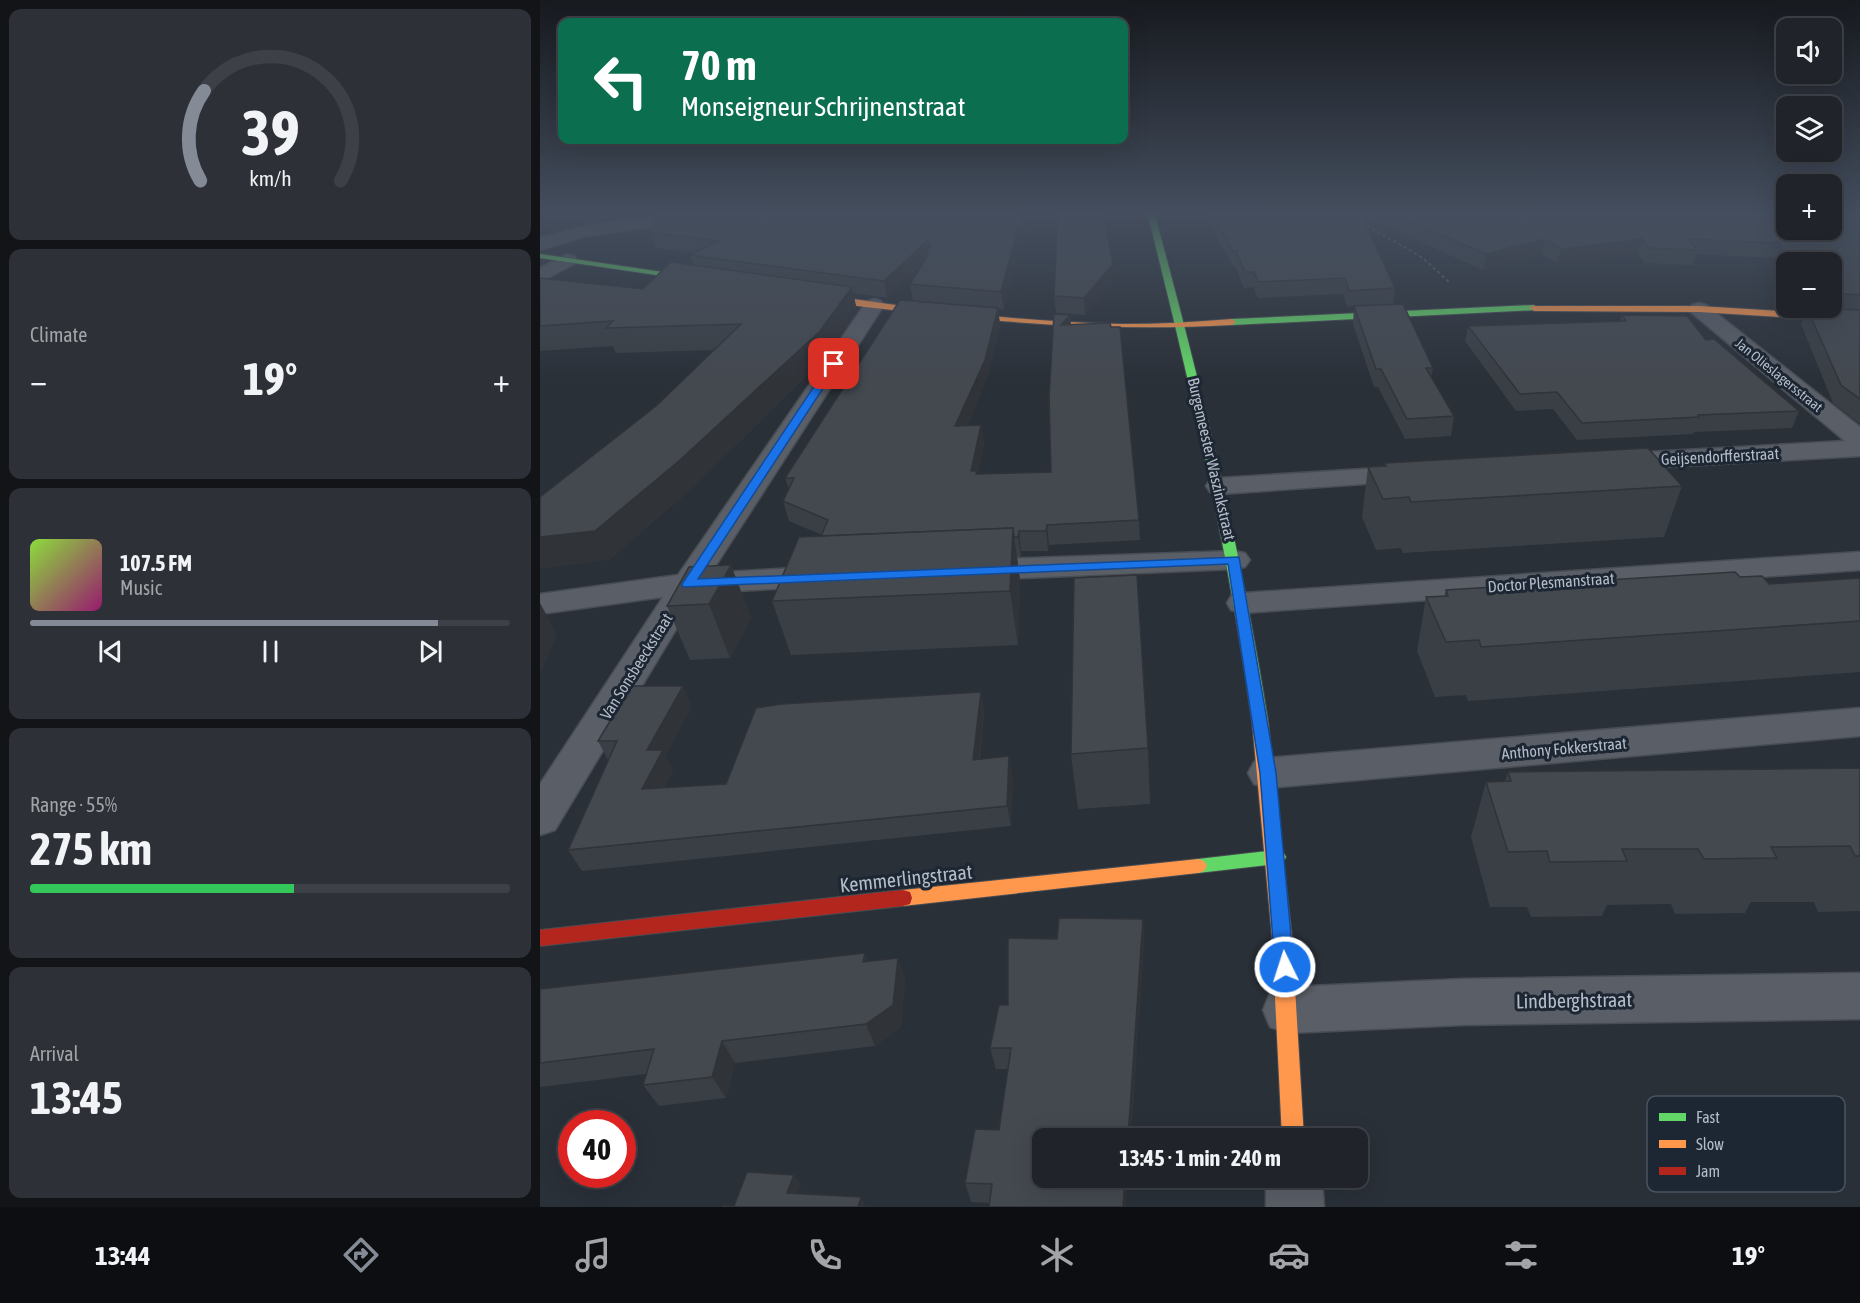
<!DOCTYPE html>
<meta charset="utf-8">
<style>
:root{--surface:#20242a;--page:#2d3036;--text:#f1f3f6;--muted:#a2a4a8;--line:#3d4147;--accent:#848b96}
body{margin:0;font-family:"Asap Condensed",sans-serif;background:var(--page);color:var(--text);height:100vh;display:flex;flex-direction:column;font-size:22px;white-space:nowrap}
*{box-sizing:border-box;margin:0}
p{font-size:20px;color:var(--muted)}
.icon{flex:none;width:33px;height:33px;fill:none;stroke:currentColor;stroke-width:2;stroke-linecap:round;stroke-linejoin:round}
.map{position:relative;flex:1;overflow:hidden}
.details{display:flex;flex-direction:column;gap:9px;padding:9px;background:#121417;width:540px}
.details>*{flex:none}
.guide{position:absolute;left:18px;top:18px;width:570px;height:126px;border-radius:12px;box-shadow:0 6px 24px #0002,0 0 0 2px var(--line);background:#0b6e4f;color:#fff;overflow:hidden}
.buttons{position:absolute;left:1236px;top:18px;display:grid;gap:12px}
.buttons a{display:grid;place-items:center;width:66px;height:66px;border-radius:12px;background:var(--surface);box-shadow:0 6px 24px #0002,0 0 0 2px var(--line);font-size:30px}
.speed{position:absolute;left:18px;top:1110px;display:flex;gap:12px;font-size:30px;font-weight:700;text-align:center}
.speed>*{display:grid;place-content:center;width:78px;height:78px;border-radius:50%;background:var(--surface);box-shadow:0 6px 24px #0002,0 0 0 2px var(--line);line-height:1}
.speed .limit{border:9px solid #d22;background:#fff;color:#111}
.pin{position:absolute;display:grid;place-items:center;width:51px;height:51px;color:#fff;margin:-26px;border-radius:12px;box-shadow:0 3px 9px #0006}
.me{position:absolute;width:66px;margin:-33px;rotate:356deg;stroke-linejoin:round;filter:drop-shadow(0 0 4px #0008)}
.turn{display:flex;align-items:center;gap:21px;height:126px;padding:0 24px;font-size:27px}
.turn .icon{width:78px;height:78px;stroke-width:2.5}
.turn b{display:block;font-size:42px;line-height:51px}
.big{font-size:45px;font-weight:700;line-height:1.1}
.details .tile{flex:1;display:flex;flex-direction:column;justify-content:center;gap:9px;min-width:0;padding:0 21px;border-radius:12px;background:var(--page)}
.details .dial{align-items:center;gap:0}
.dial svg{height:156px;overflow:visible;fill:none;stroke:var(--line);stroke-width:7;stroke-linecap:round;text-anchor:middle}
.dial text{fill:var(--text);stroke:none}
.song{display:flex;align-items:center;gap:18px}
.cover{width:72px;height:72px;border-radius:9px;background:linear-gradient(135deg,hsl(90 70% 55%),hsl(320 70% 35%))}
.played{height:6px;border-radius:3px;background:linear-gradient(90deg,var(--accent) 85%,var(--line) 85%)}
.keys{display:flex;justify-content:space-around;direction:ltr}
.heat{display:flex;justify-content:space-between;align-items:center;font-size:33px;direction:ltr}
.charge{height:9px;border-radius:4px;background:linear-gradient(90deg,#34c759 55%,var(--line) 0)}
.trip{position:absolute;left:492px;top:1128px;width:336px;height:60px;border-radius:12px;background:var(--surface);box-shadow:0 6px 24px #0002,0 0 0 2px var(--line);font-weight:700;line-height:60px;text-align:center}
.dock{display:flex;height:96px;justify-content:space-around;align-items:center;background:#0d0e11;color:var(--muted)}
.dock .icon{width:42px;height:42px}
.dock .on{color:var(--accent)}
.dock b{font-size:27px;color:var(--text)}
main{display:flex;flex:1;min-height:0}
.map>svg:first-child{display:block}
</style>
<main>
<section class="details">
<div class="tile dial"><svg viewBox="0 0 100 80">
<path d="M14 69A42 42 0 1 1 86 69"/>
<path d="M14 69A42 42 0 0 1 16 23" stroke="#848b96"/>
<text x="50" y="56" font-size="32" font-weight="700">39</text>
<text x="50" y="72" font-size="11">km/h</text>
</svg></div>
<div class="tile"><p>Climate</p>
<div class="heat"><a>−</a><b class="big">19°</b><a>+</a></div>
</div>
<div class="tile">
<div class="song"><i class="cover"></i><div><b>107.5 FM</b><p>Music</p></div></div>
<div class="played"></div>
<div class="keys"><svg class="icon" aria-label="previous" viewBox="0 0 24 24"><path d="M18 5L8 12l10 7zM5 5v14"/></svg><svg class="icon" aria-label="pause" viewBox="0 0 24 24"><path d="M8 5v14M16 5v14"/></svg><svg class="icon" aria-label="next" viewBox="0 0 24 24"><path d="M6 5l10 7-10 7zM19 5v14"/></svg></div>
</div>
<div class="tile"><p>Range · 55%</p><b class="big">275 km</b><div class="charge"></div></div>
<div class="tile"><p>Arrival</p><b class="big">13:45</b></div>
</section>
<div class="map">
<svg width="1320" height="1207" viewBox="0 0 1320 1207">
<rect width="100%" height="100%" fill="#2a3038"/>
<g fill="none" stroke-linecap="round" stroke-linejoin="round">
<defs>
<g id="street">
<polygon points="143,212 192,212 184,217 46,236 0,250 0,238 44,226"/>
<polygon points="27,254 34,256 37,260 34,264 0,282 0,268"/>
<polygon points="334,299 341,301 344,305 171,573 288,566 299,569 304,576 299,583 288,586 158,593 15,830 0,835 0,784 123,597 0,614 0,594 138,575 327,301"/>
<polygon points="1159,303 1166,305 1320,427 1320,456 1073,470 1063,468 1059,462 1063,456 1073,454 1305,441 1152,313 1148,309 1152,305"/>
<polygon points="872,466 882,468 886,474 882,480 680,494 670,492 666,486 670,480 680,478"/>
<polygon points="694,551 705,553 710,560 705,567 694,569 435,580 424,577 419,570 424,563 435,560"/>
<polygon points="1320,552 1320,570 703,613 691,610 687,603 691,596 703,593"/>
<polygon points="1320,708 1320,736 728,788 714,784 708,773 714,762 728,758"/>
<polygon points="1320,973 1320,1019 922,1025 748,1033 730,1027 723,1010 730,993 748,987 922,979"/>
<polygon points="726,1178 782,1178 784,1207 726,1207"/>
</g>
<g id="fast">
<path d="M607,212H614C660,380 701,549 728,721L725,725H715L712,721C688,549 650,381 607,212Z"/>
<polygon points="0,254 164,278 168,280 164,282 0,258"/>
<polygon points="994,305 998,308 997,310 692,325 688,322 692,319"/>
<polygon points="737,850 743,852 746,857 743,862 737,864 658,873 652,871 649,866 652,861 658,859"/>
</g>
<g id="slow">
<path d="M271,293C374,308 478,322 582,324C619,324 655,322 692,319L696,322L692,325C587,331 490,325 386,314C347,309 307,306 268,298L267,296Z"/>
<polygon points="991,306 1159,306 1320,316 1320,322 1159,312 994,311 990,308"/>
<polygon points="720,715 725,717 728,721 752,937 764,1138 742,1138 732,937 712,721 715,717"/>
<polygon points="658,859 664,861 667,866 664,871 658,873 363,906 356,904 354,898 356,892 363,890"/>
</g>
<polygon id="jam" points="363,890 370,892 372,898 370,904 363,906 0,946 0,930"/>
</defs>
<use href="#street" stroke="#484c53" stroke-width="3"/>
<use href="#fast" stroke="#484c53" stroke-width="2"/>
<use href="#slow" stroke="#484c53" stroke-width="2"/>
<use href="#jam" stroke="#484c53" stroke-width="2"/>
<polyline stroke="#5d636a" stroke-width="2" stroke-dasharray="3 3" stroke-linecap="butt" points="822,223 883,258 909,282"/>
<use href="#street" fill="#5a5e66" fill-rule="evenodd"/>
<use href="#fast" fill="#63d668" fill-rule="evenodd"/>
<use href="#slow" fill="#ff974d" fill-rule="evenodd"/>
<use href="#jam" fill="#b3261e" fill-rule="evenodd"/>
</g>
<g fill="#3a3f45">
<polygon points="487,212 464,310 458,309 460,325 447,377 427,426 441,425 444,444 438,474 511,472 530,315 531,325 599,520 600,540 509,545 508,551 481,551 481,557 477,557 480,580 478,645 251,655 232,601 282,535 249,521 243,501 249,489 245,478 373,301 370,284 383,263 347,298 313,293 317,311 286,357 151,489 69,560 116,406 174,350 76,353 73,346 0,351 0,278 103,289 153,265 150,255 153,253 115,248 110,232"/>
<polygon points="663,212 1320,212 1320,424 1293,403 1261,324 1267,308 1292,308 1292,262 1246,262 1246,289 1234,258 1156,254 1153,265 1104,263 1098,254 1017,264 1001,254 943,270 822,216 855,288 853,304 893,368 891,378 914,416 911,436 865,439 838,387 834,387 813,324 814,306 807,307 803,294 718,298 713,287 704,288 695,266 693,266"/>
<polygon points="574,280 545,315 516,313 514,296"/>
<polygon points="1082,315 1166,340 1259,411 1252,428 1154,432 1153,434 1037,440 1013,409 976,411 925,341 928,326 1080,321"/>
<polygon points="845,463 1142,486 1124,537 863,553 861,548 836,550 822,517 828,467 844,466"/>
<polygon points="191,565 211,618 190,658 150,660 127,606"/>
<polygon points="1200,577 1229,584 1320,578 1320,672 928,701 926,695 895,697 877,651 886,597 904,596 906,590"/>
<polygon points="441,692 444,712 440,759 473,777 471,826 42,871 28,850 68,760 58,741 152,706 125,756 133,771 124,788 186,784"/>
<polygon points="608,748 610,804 538,809 531,754"/>
<polygon points="1320,768 1320,911 1278,912 1274,902 1211,902 1205,913 1135,914 1131,904 1067,905 1062,916 991,917 987,907 950,907 931,837 946,782 965,781 968,772"/>
<polygon points="603,919 604,941 591,1138 502,1138 449,1203 431,1202 425,1183 459,1130 468,1069 456,1069 450,1048 468,1005 517,939"/>
<polygon points="325,953 328,961 358,958 365,980 361,1027 335,1046 195,1063 186,1098 119,1106 103,1085 106,1074 0,1087 0,989"/>
</g>
<g fill="#303338">
<polygon points="482,212 487,212 464,310 461,292"/>
<polygon points="1005,239 1001,254 943,270 946,254"/>
<polygon points="1102,239 1098,254 1017,264 1021,249"/>
<polygon points="387,241 390,257 389,254 386,252 387,259 347,298 344,281"/>
<polygon points="573,264 574,280 545,315 544,298"/>
<polygon points="312,287 317,311 286,357 151,489 69,560 0,569 0,537"/>
<polygon points="458,308 460,325 447,377 419,445 415,426"/>
<polygon points="530,315 531,332 521,325"/>
<polygon points="441,425 444,444 438,476 431,471"/>
<polygon points="507,525 509,545 508,551 506,531"/>
<polygon points="473,528 480,580 478,645 470,591"/>
<polygon points="479,531 481,551 481,557 478,537"/>
<polygon points="191,565 211,618 190,658 169,604"/>
<polygon points="0,603 17,634 0,675"/>
<polygon points="143,686 152,706 125,756 133,771 113,810 102,789 107,750"/>
<polygon points="441,692 444,712 437,781 433,760"/>
<polygon points="469,756 473,777 471,826 467,806"/>
<polygon points="603,919 604,941 591,1138 588,1138"/>
<polygon points="325,953 333,976 323,962"/>
<polygon points="358,958 365,980 361,1027 335,1046 326,1024"/>
<polygon points="182,1041 195,1063 186,1098 172,1077"/>
<polygon points="254,1175 261,1185 254,1203 247,1193"/>
<polygon points="585,1178 588,1178 586,1207 583,1207"/>
<polygon points="321,1197 326,1207 318,1207"/>
</g>
<g fill="#444950" stroke="#303338" stroke-width="1.5">
<polygon points="119,212 482,212 461,292 370,284 389,254 386,252 391,244 387,241 344,281 150,255 178,241 110,232"/>
<polygon points="518,212 563,212 573,264 544,298 514,296"/>
<polygon points="671,212 820,212 855,288 809,291 805,278 718,282 714,272 705,272 696,251 693,251"/>
<polygon points="848,212 1246,212 1246,230 1292,230 1292,212 1320,212 1320,295 1292,293 1292,262 1248,262 1239,243 1149,239 1157,250 1108,248 1102,239 1021,249 1005,239 946,254"/>
<polygon points="131,262 312,287 280,331 140,460 55,531 0,537 0,497 116,406 201,324 66,328 73,321 0,326 0,278 103,289"/>
<polygon points="360,300 458,308 445,360 415,426 441,425 431,471 437,471 436,474 511,472 509,396 514,314 530,315 521,325 570,323 571,327 580,327 599,520 507,525 506,531 479,531 478,537 474,537 473,528 281,536 288,520 243,501 254,478 245,478"/>
<polygon points="863,304 893,368 886,368 914,416 867,419 841,369 836,369 814,306"/>
<polygon points="1267,308 1320,310 1320,399 1301,385"/>
<polygon points="1082,315 1147,316 1166,340 1174,339 1259,411 1158,415 1159,417 1042,423 1017,392 980,394 928,326 1086,321"/>
<polygon points="1108,448 1142,486 871,502 869,497 843,499 828,467 846,466 845,463"/>
<polygon points="473,528 470,591 232,601 259,537"/>
<polygon points="191,565 169,604 127,606 149,567"/>
<polygon points="1195,572 1200,577 1222,576 1229,584 1320,578 1320,621 941,647 939,640 906,642 886,597 908,596 906,590"/>
<polygon points="597,575 608,748 531,754 534,578"/>
<polygon points="91,686 143,686 107,750 123,750 102,789 186,784 216,708 242,704 441,692 433,760 469,756 467,806 28,850 77,741 58,741"/>
<polygon points="1320,768 1320,856 1315,856 1310,846 1231,847 1237,858 1164,859 1158,849 1082,849 1087,861 1010,862 1007,851 968,852 946,782 971,781 968,772"/>
<polygon points="519,918 603,919 588,1138 502,1138 502,1178 585,1178 583,1207 449,1207 452,1184 425,1183 435,1129 459,1130 471,1048 450,1048 459,1005 468,1005 468,938 517,939"/>
<polygon points="325,953 323,962 358,958 353,1005 326,1024 182,1041 172,1077 103,1085 114,1049 0,1063 0,989"/>
<polygon points="207,1172 254,1175 247,1193 321,1197 318,1207 182,1207 183,1205 194,1206"/>
</g>
<linearGradient id="sky" x2="0" y2="1"><stop stop-color="#171a1f"/><stop offset="0.56" stop-color="#444e5e"/><stop offset="1" stop-color="#444e5e" stop-opacity="0"/></linearGradient>
<rect width="1320" height="381" fill="url(#sky)"/>
<polygon fill="#1a73e8" stroke="#114b97" stroke-width="1.5" points="294,361 299,364 158,579 699,557 736,773 754,967 752,973 745,976 738,973 735,967 720,773 688,564 143,587 142,584 289,364"/>
<g text-anchor="middle" dominant-baseline="central" stroke-width="6" stroke-linejoin="round" paint-order="stroke">
<g font-size="14" fill="#b4bcc9" stroke="#1d2633">
<text transform="translate(1239 375) rotate(39)">Jan Olieslagersstraat</text>
</g>
<g font-size="16" fill="#b4bcc9" stroke="#1d2633">
<text transform="translate(1180 456) rotate(-3)">Geijsendorfferstraat</text>
<text transform="translate(672 459) rotate(77)">Burgemeester Waszinkstraat</text>
<text transform="translate(1011 582) rotate(-4)">Doctor Plesmanstraat</text>
<text transform="translate(96 666) rotate(-58)">Van Sonsbeeckstraat</text>
<text transform="translate(1024 748) rotate(-5)">Anthony Fokkerstraat</text>
</g>
<g font-size="20" fill="#b4bcc9" stroke="#1d2633">
<text transform="translate(366 878) rotate(-6)">Kemmerlingstraat</text>
<text transform="translate(1034 1000) rotate(-1)">Lindberghstraat</text>
</g>
</g>
<rect x="1107" y="1096" width="198" height="96" rx="9" fill="#1d2633" stroke="#4a5360" stroke-width="1.5"/>
<rect x="1119" y="1113" width="27" height="8" fill="#63d668"/>
<rect x="1119" y="1140" width="27" height="8" fill="#ff974d"/>
<rect x="1119" y="1167" width="27" height="8" fill="#b3261e"/>
<g font-size="16" fill="#b4bcc9">
<text x="1156" y="1123">Fast</text>
<text x="1156" y="1150">Slow</text>
<text x="1156" y="1177">Jam</text>
</g>
</svg>
<div class="buttons">
<a><svg class="icon" aria-label="sound" viewBox="0 0 24 24"><path d="M4 9h4l5-4v14l-5-4H4zM17 9q2 3 0 6"/></svg></a>
<a><svg class="icon" aria-label="layers" viewBox="0 0 24 24"><path d="M12 4l9 5-9 5-9-5zM3 14l9 5 9-5"/></svg></a>
<a>+</a>
<a>−</a>
</div>
<div class="speed"><div class="limit">40</div></div>
<div class="pin" style="left:294px;top:364px;background:#d93025"><svg class="icon" aria-label="arrive" viewBox="0 0 24 24"><path d="M6 21V4h12l-3 4 3 4H6"/></svg></div>
<svg class="me" style="left:745px;top:967px" viewBox="-20 -20 40 40"><circle r="17" fill="#1a73e8" stroke="#fff" stroke-width="3"/><path d="M0-11L8 9 0 5-8 9z" fill="#fff"/></svg>
<div class="trip">13:45 · 1 min · 240 m</div>
<div class="guide">
<div class="turn"><svg class="icon" aria-label="left" viewBox="0 0 24 24"><path d="M17 20v-9H6M10 6l-5 5 5 5"/></svg><div><b>70 m</b>Monseigneur Schrijnenstraat</div></div>
</div>
</div>
</main>
<nav class="dock">
<b>13:44</b>
<svg class="icon on" aria-label="directions" viewBox="0 0 24 24"><path d="M12 3l9 9-9 9-9-9zM9 14v-3h6M13 9l2 2-2 2"/></svg>
<svg class="icon" aria-label="music" viewBox="0 0 24 24"><path d="M9 18V5l10-2v13"/><circle cx="6" cy="18" r="3"/><circle cx="16" cy="16" r="3"/></svg>
<svg class="icon" aria-label="phone" viewBox="0 0 24 24"><path d="M5 4h4l2 5-3 2q2 4 5 5l2-3 5 2v4C11 20 4 13 5 4z"/></svg>
<svg class="icon" aria-label="climate" viewBox="0 0 24 24"><path d="M12 3v18M4 7l16 10M4 17L20 7"/></svg>
<svg class="icon" aria-label="car" viewBox="0 0 24 24"><path d="M5 17H2v-5l4-1 3-4h7l3 4 3 1v5h-3M9 17h6M6 11h13"/><circle cx="7" cy="17" r="2"/><circle cx="17" cy="17" r="2"/></svg>
<svg class="icon" aria-label="filters" viewBox="0 0 24 24"><path d="M4 7h16M4 17h16"/><circle cx="9" cy="7" r="2"/><circle cx="15" cy="17" r="2"/></svg>
<b>19°</b>
</nav>
